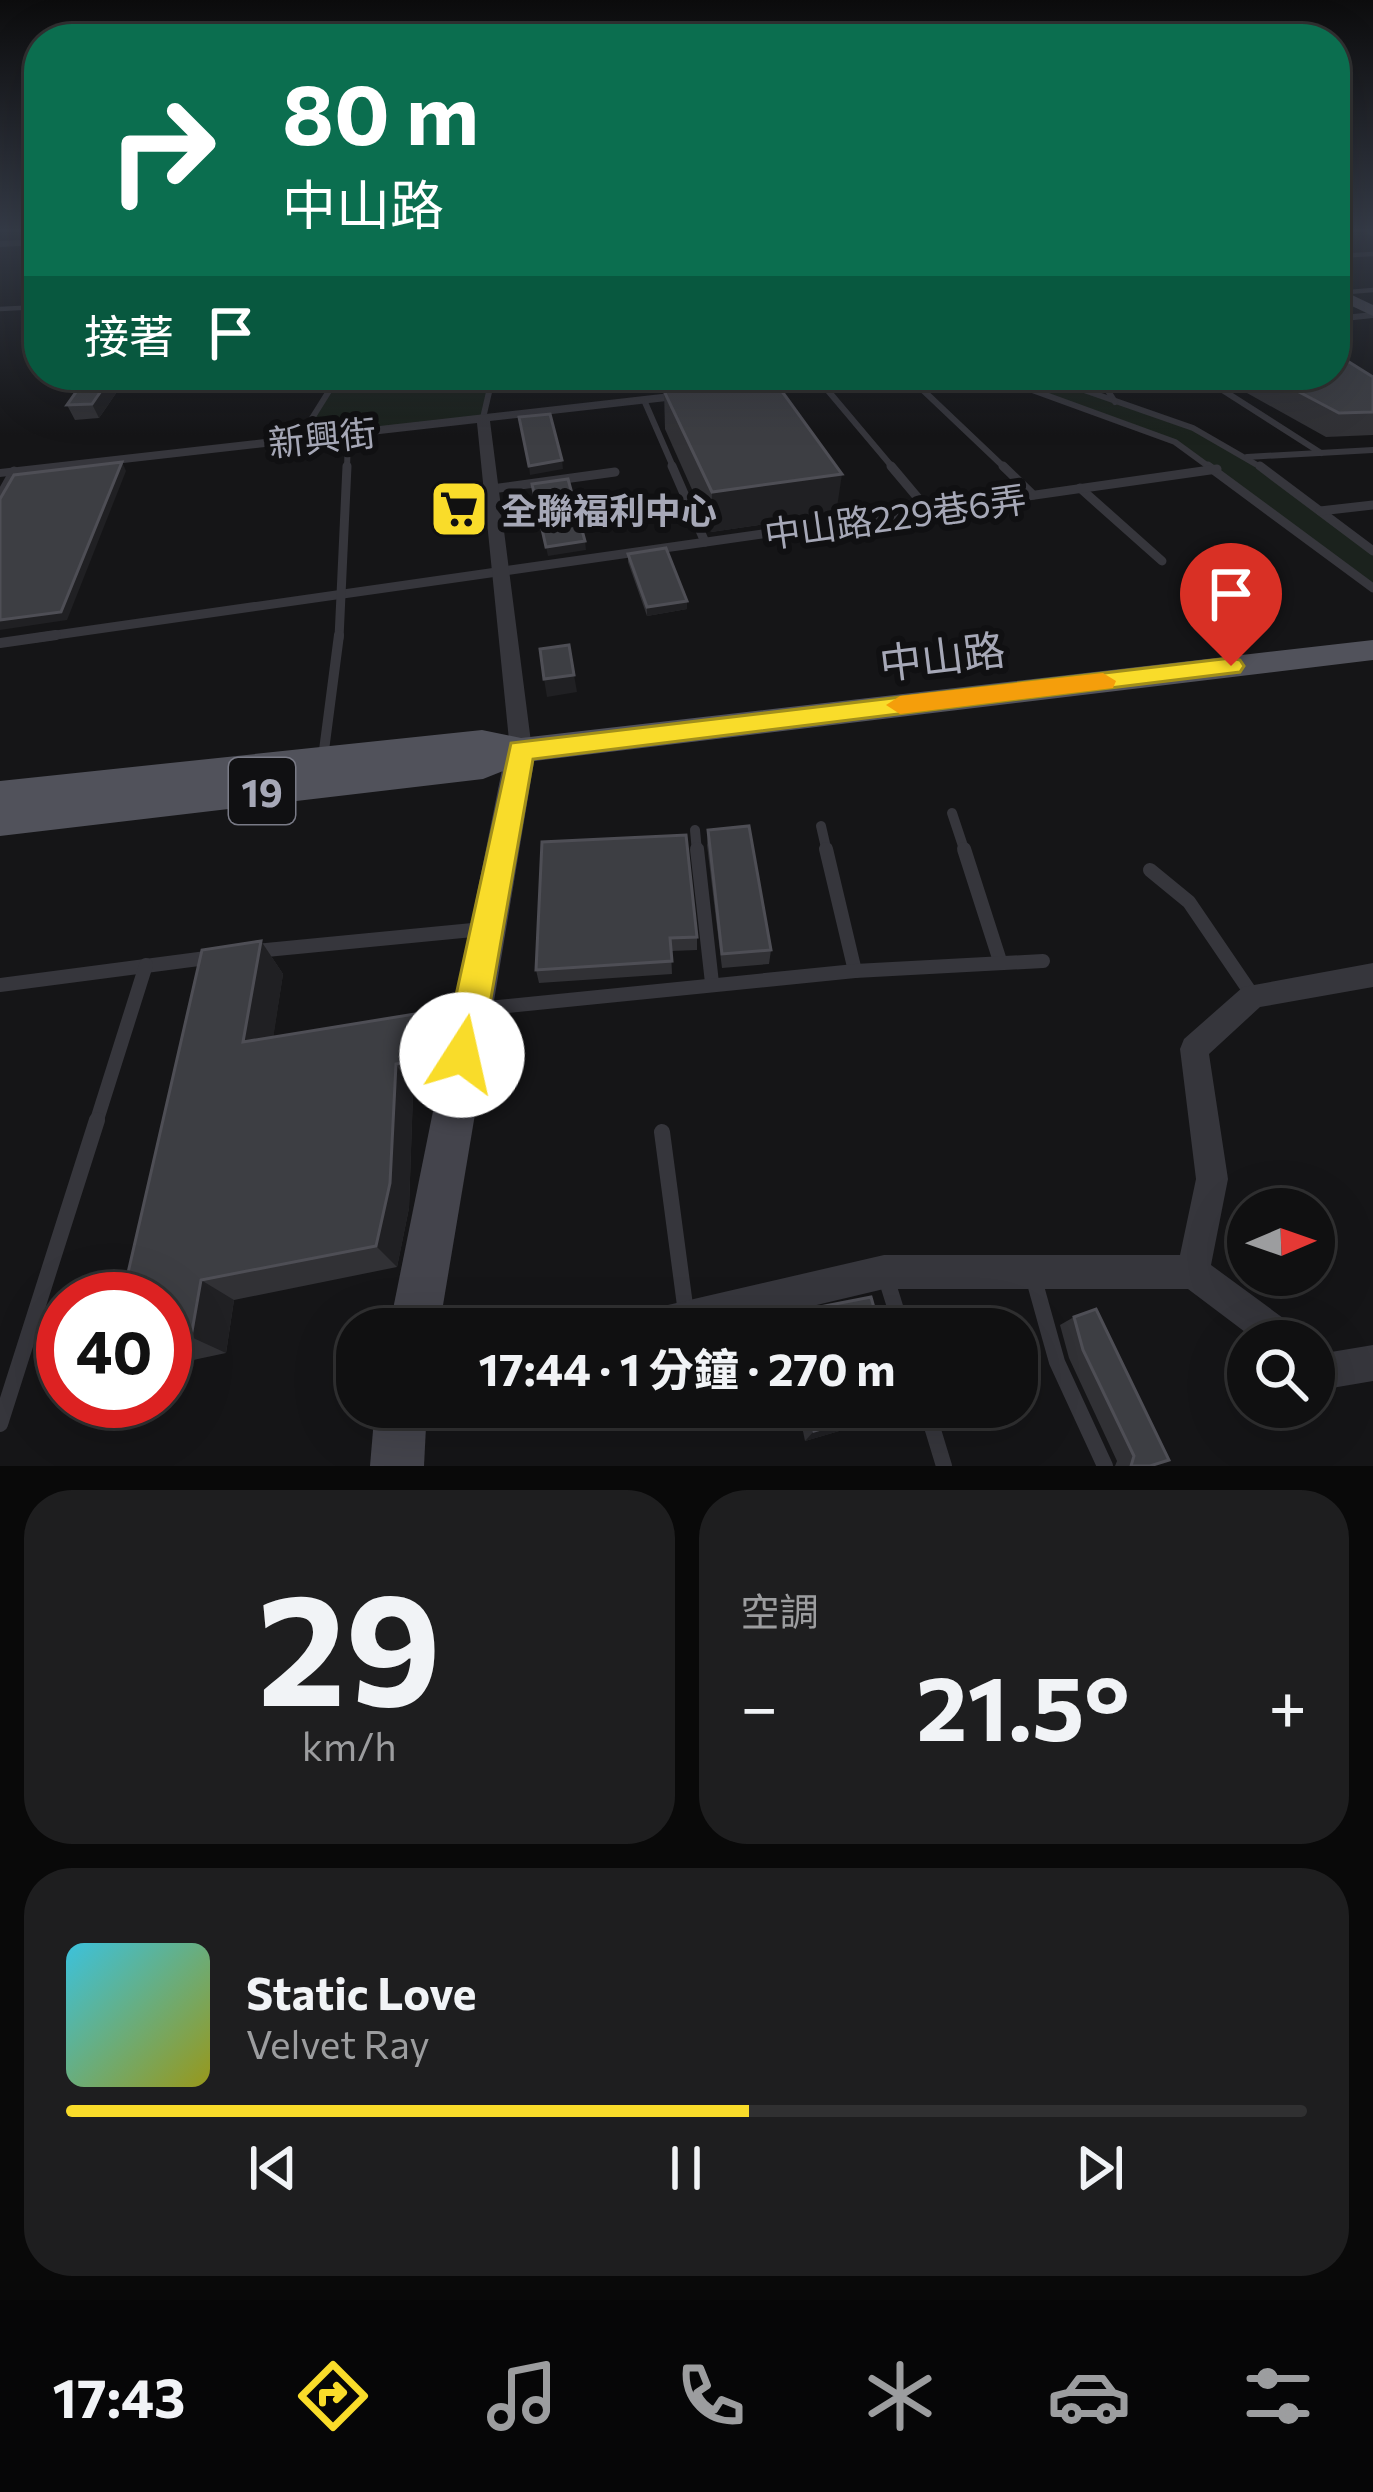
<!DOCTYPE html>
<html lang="zh-TW">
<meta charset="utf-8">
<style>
:root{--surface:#101011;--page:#1e1e1f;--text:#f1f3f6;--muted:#9c9d9f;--line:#303031;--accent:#f9dc2a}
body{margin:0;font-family:Commissioner,"Noto Sans TC",sans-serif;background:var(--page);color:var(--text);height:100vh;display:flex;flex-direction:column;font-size:45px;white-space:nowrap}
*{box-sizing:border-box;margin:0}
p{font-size:39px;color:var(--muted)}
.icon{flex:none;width:66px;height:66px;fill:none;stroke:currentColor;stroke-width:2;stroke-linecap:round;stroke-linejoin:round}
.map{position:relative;height:1466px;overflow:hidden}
.drawer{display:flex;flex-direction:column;gap:24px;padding:24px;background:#090909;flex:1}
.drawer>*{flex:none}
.banner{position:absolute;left:24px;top:24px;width:1326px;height:366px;border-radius:48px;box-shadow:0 12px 48px #0002,0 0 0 3px var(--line);background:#0b6e4f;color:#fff;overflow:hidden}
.needle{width:78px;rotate:88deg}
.buttons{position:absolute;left:1227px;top:1188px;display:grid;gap:24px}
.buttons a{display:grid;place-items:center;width:108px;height:108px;border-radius:50%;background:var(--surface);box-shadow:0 12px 48px #0002,0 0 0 3px var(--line);font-size:60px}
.speed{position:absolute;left:36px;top:1272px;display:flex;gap:24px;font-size:60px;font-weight:700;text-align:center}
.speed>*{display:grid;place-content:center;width:156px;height:156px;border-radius:50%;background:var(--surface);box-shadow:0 12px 48px #0002,0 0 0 3px var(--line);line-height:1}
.speed .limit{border:18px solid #d22;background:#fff;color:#111}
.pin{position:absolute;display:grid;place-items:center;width:102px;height:102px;color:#fff;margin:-123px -51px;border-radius:50% 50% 50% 0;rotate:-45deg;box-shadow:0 0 12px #0007}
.pin .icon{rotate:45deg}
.me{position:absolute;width:132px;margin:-66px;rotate:10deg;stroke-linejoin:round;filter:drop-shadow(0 0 9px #0008)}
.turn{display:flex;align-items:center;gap:42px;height:252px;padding:0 60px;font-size:54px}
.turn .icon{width:156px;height:156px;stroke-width:2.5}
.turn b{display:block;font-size:84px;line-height:102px}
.then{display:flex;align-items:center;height:114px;padding:0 60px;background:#0003;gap:24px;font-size:45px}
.big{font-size:90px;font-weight:700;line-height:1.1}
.drawer .card{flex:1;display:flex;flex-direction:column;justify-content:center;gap:18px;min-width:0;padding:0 42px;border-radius:48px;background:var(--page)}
.drawer .dial{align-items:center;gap:0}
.dial b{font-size:156px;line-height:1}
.song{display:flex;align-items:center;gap:36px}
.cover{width:144px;height:144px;border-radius:18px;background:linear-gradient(135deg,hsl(190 70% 55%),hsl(60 70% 35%))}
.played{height:12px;border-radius:6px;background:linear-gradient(90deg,var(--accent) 55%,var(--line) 55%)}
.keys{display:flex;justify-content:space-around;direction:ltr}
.heat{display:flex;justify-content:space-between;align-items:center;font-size:66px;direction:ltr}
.drawer .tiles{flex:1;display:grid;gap:24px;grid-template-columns:1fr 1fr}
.card:last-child{grid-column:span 2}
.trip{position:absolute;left:336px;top:1308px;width:702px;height:120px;border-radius:48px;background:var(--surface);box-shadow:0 12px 48px #0002,0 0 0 3px var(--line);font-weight:700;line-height:120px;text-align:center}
.dock{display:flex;height:192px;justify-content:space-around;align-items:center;background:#060607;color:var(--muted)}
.dock .icon{width:84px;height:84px}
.dock .on{color:var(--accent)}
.dock b{font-size:54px;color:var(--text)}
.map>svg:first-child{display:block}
</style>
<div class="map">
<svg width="1373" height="1466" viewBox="0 0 1373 1466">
<rect width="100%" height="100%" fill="#151517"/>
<g fill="#1b221d">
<polygon points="339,375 493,375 483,418 299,439"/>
<polygon points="991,375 1041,375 1193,428 1247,457 1373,551 1373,588 1175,442"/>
</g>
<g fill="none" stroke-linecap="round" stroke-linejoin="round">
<g stroke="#36363c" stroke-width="4.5">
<polyline points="1365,230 1373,234"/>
<polyline points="1335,256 1373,254"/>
<polyline points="1337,293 1373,290"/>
<polyline points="0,309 39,307"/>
</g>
<g stroke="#36363c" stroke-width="6">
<polyline points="907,375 1006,469"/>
<polyline points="991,375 1175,442 1212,469"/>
<polyline points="1041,375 1193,428 1264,469"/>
<polyline points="1098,375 1115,402"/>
<polyline points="1199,375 1321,453"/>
<polyline points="819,380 894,469"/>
<polyline points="1213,382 1254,379"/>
<polyline points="644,400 674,469"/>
<polyline points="483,418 493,375"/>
<polyline points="299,439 339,375"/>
<polyline points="1247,457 1373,450"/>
<polyline points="347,469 348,433"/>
</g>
<g stroke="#36363c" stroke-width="9">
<polyline points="672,466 705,542"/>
<polyline points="891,466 928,510"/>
<polyline points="1003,466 1033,495"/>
<polyline points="1208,466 1373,588"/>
<polyline points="1260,466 1373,551"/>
<polyline points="1080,488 1162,561"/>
<polyline points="492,489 615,472"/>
<polyline points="0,496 14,471"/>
<polyline points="1320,511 1373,505"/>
<polyline points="35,638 1217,469"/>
<polyline points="339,638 347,466"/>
</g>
<g stroke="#36363c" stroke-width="10">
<polyline points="0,643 56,635"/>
<polyline points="323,758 339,635"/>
<polyline points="952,813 965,852"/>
<polyline points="821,826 827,852"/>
<polyline points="695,830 697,852"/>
</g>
<g stroke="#36363c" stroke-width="14">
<polyline points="697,849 712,983"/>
<polyline points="826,849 855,971"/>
<polyline points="964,849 1000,961"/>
<polyline points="1150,870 1189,902 1253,996"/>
<polyline points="256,951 483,929"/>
<polyline points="0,985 214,957"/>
<polyline points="479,1009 855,971 1043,961"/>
<polyline points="96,1123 146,965"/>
</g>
<g stroke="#36363c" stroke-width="16">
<polyline points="662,1132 686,1313"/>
<polyline points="1033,1276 1057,1362 1105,1466"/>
<polyline points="887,1281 902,1329"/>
<polyline points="926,1407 944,1466"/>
<polyline points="0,1424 97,1120"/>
</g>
<g fill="#36363c" fill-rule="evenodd">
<polygon points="39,239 39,245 0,247 0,241"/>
<polygon points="1373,312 1373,318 1335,322 1335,316"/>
<polygon points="829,375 868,375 862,379 749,392 743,388 749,384"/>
<polygon points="688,391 693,392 693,398 490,421 532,750 521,758 510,750 477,423 0,477 0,469"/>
<polygon points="1373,963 1373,987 1260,1007 1209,1054 1228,1179 1211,1265 1298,1329 1304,1341 1257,1341 1188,1289 884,1289 715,1329 624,1329 630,1317 642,1311 884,1255 1180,1255 1196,1179 1180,1049 1184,1039 1243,987"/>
<polygon points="1314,1344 1331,1352 1373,1345 1373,1381 1326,1389 1314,1384"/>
</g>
<g fill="#44444c" fill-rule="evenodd">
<polygon points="1335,287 1373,305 1373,316 1335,298"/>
<polygon points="521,739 532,742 536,750 439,1329 389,1329 506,750 510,742"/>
<polygon points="375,1407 427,1407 424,1466 370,1466"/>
</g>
<polygon fill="#51525b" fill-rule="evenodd" points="1373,640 1373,660 526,762 483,779 0,836 0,781 482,730 521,738"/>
</g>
<g fill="#313135">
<polygon points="1244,375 1373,377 1373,435 1326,437 1238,388"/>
<polygon points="123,383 99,418 75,420 67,405"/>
<polygon points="664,391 836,514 711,532 665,429"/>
<polygon points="628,554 687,609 647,616 628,562"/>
<polygon points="708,830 771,950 769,964 722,968 707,845"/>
<polygon points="542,842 697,937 697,950 671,951 672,974 539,983 536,970"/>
<polygon points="261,941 283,974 273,1037 427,1012 442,1043 433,1090 413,1093 409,1208 397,1267 234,1300 226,1353 165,1366 165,1299"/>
<polygon points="789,1313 880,1329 782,1329"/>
<polygon points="1074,1317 1150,1466 1115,1466 1117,1461 1069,1358 1060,1325"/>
<polygon points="798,1407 900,1407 887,1417 805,1441"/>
</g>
<g fill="#202023">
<polygon points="112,375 119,375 123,383 99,418 92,404"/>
<polygon points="562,460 563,469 530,475 529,466"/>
<polygon points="122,462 126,471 67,620 0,630 0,620"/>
<polygon points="842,474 836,514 711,532 712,492"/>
<polygon points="585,541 586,550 548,556 546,547"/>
<polygon points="687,601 687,609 647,616 647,607"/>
<polygon points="574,675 577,692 547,697 544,679"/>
<polygon points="261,941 283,974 268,1072 243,1042"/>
<polygon points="427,1012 442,1043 433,1090 417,1060"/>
<polygon points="396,1064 413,1093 409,1208 397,1267 376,1246"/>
<polygon points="201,1280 234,1300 226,1353 191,1337"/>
<polygon points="896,1407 900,1407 887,1417 805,1441 814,1431"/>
</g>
<g fill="#3d3e43" stroke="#4e4e55" stroke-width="3">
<polygon points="1335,357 1341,357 1373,377 1373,412 1339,413 1267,375 1335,375"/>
<polygon points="88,375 112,375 92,404 67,405"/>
<polygon points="773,379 842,474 712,492 664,391"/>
<polygon points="550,414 562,460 529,466 519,417"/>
<polygon points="122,462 61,612 0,620 0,499 14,475"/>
<polygon points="568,479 585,541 546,547 532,484"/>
<polygon points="666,548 687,601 647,607 628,554"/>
<polygon points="569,645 574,675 544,679 540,649"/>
<polygon points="749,826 771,950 722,954 708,830"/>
<polygon points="686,835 697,937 670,938 672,961 536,970 542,842"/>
<polygon points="261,941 243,1042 427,1012 417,1060 396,1064 390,1183 376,1246 201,1280 191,1337 165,1342 165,1299 122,1299 202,950"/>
<polygon points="871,1297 880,1329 792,1329 789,1313"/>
<polygon points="1096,1309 1169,1460 1150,1466 1131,1466 1134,1456 1083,1350 1074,1317"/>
<polygon points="809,1407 896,1407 814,1431"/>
</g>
<linearGradient id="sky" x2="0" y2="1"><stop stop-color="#0c0c0d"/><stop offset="0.53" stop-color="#353b47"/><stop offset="1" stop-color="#353b47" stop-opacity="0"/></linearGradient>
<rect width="1373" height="435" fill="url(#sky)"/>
<polygon fill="#f9dc2a" stroke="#a28f1b" stroke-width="3" points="1231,658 1240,660 1244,666 1240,672 533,759 481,1055 475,1068 462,1074 449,1068 443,1055 511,743"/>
<polygon fill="#f59e0b" points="1103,673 1116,681 1113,688 900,714 886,705 900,696"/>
<defs>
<symbol id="supermarket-square" viewBox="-11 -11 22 22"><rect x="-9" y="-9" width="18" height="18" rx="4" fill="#f9dc2a" stroke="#101012"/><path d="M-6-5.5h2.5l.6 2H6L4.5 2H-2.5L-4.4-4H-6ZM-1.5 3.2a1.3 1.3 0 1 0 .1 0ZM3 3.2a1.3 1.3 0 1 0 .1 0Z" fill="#111"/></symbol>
</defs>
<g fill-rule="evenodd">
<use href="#supermarket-square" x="426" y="476" width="66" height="66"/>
</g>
<g text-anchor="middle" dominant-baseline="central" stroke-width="12" stroke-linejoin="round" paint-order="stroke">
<g font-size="36" fill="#a6a8b7" stroke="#101012">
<text transform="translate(322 436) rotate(-6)">新興街</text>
<text transform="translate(895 515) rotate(-8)">中山路229巷6弄</text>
</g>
<g font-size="36" font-weight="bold" fill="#a6a8b7" stroke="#101012" text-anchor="start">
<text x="501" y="509">全聯福利中心</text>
</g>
<rect fill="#101012" stroke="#797a86" stroke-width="3" x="229" y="758" width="66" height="66" rx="9"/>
<g font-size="39" font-weight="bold" fill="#a6a8b7">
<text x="262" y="791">19</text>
</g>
<g font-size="42" fill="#a6a8b7" stroke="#101012">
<text transform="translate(942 655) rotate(-7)">中山路</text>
</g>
</g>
</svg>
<div class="buttons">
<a><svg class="needle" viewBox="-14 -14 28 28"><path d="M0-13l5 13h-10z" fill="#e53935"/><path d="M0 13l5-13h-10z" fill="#9c9d9f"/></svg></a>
<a><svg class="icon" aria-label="search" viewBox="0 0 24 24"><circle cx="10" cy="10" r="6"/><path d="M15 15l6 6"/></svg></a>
</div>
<div class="speed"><div class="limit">40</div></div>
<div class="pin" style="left:1231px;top:666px;background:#d93025"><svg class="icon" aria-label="arrive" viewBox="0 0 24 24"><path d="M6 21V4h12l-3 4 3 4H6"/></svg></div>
<svg class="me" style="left:462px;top:1055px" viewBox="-20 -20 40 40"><circle r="19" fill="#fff"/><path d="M0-13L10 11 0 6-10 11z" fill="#f9dc2a"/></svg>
<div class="trip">17:44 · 1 分鐘 · 270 m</div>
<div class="banner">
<div class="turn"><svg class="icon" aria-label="right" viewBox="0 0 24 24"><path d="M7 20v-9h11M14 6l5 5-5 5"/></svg><div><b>80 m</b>中山路</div></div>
<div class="then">接著<svg class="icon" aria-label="arrive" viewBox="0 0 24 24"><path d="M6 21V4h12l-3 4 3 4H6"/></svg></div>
</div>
</div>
<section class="drawer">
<div class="tiles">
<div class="card dial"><b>29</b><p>km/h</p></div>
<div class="card"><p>空調</p>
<div class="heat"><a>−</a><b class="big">21.5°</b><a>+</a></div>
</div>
<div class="card">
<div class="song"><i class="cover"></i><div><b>Static Love</b><p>Velvet Ray</p></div></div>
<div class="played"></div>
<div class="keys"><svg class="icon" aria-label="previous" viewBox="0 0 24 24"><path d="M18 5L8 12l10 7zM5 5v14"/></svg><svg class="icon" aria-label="pause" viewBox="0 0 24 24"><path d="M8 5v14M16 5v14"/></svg><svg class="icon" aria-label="next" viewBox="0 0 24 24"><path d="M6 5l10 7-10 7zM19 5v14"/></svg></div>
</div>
</div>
</section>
<nav class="dock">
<b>17:43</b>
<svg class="icon on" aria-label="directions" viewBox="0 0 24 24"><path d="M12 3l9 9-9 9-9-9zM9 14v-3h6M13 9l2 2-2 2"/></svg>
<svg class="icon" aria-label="music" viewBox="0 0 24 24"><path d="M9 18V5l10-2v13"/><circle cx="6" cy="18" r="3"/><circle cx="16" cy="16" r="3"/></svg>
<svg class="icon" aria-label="phone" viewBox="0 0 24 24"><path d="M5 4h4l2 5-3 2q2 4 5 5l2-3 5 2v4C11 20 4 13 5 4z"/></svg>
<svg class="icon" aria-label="climate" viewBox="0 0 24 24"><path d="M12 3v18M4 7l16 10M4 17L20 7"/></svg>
<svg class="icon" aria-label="car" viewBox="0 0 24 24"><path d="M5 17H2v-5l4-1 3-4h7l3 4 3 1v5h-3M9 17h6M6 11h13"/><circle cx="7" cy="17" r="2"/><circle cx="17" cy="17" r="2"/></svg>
<svg class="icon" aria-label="filters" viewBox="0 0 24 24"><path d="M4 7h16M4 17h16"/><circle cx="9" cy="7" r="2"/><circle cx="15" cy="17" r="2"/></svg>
</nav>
